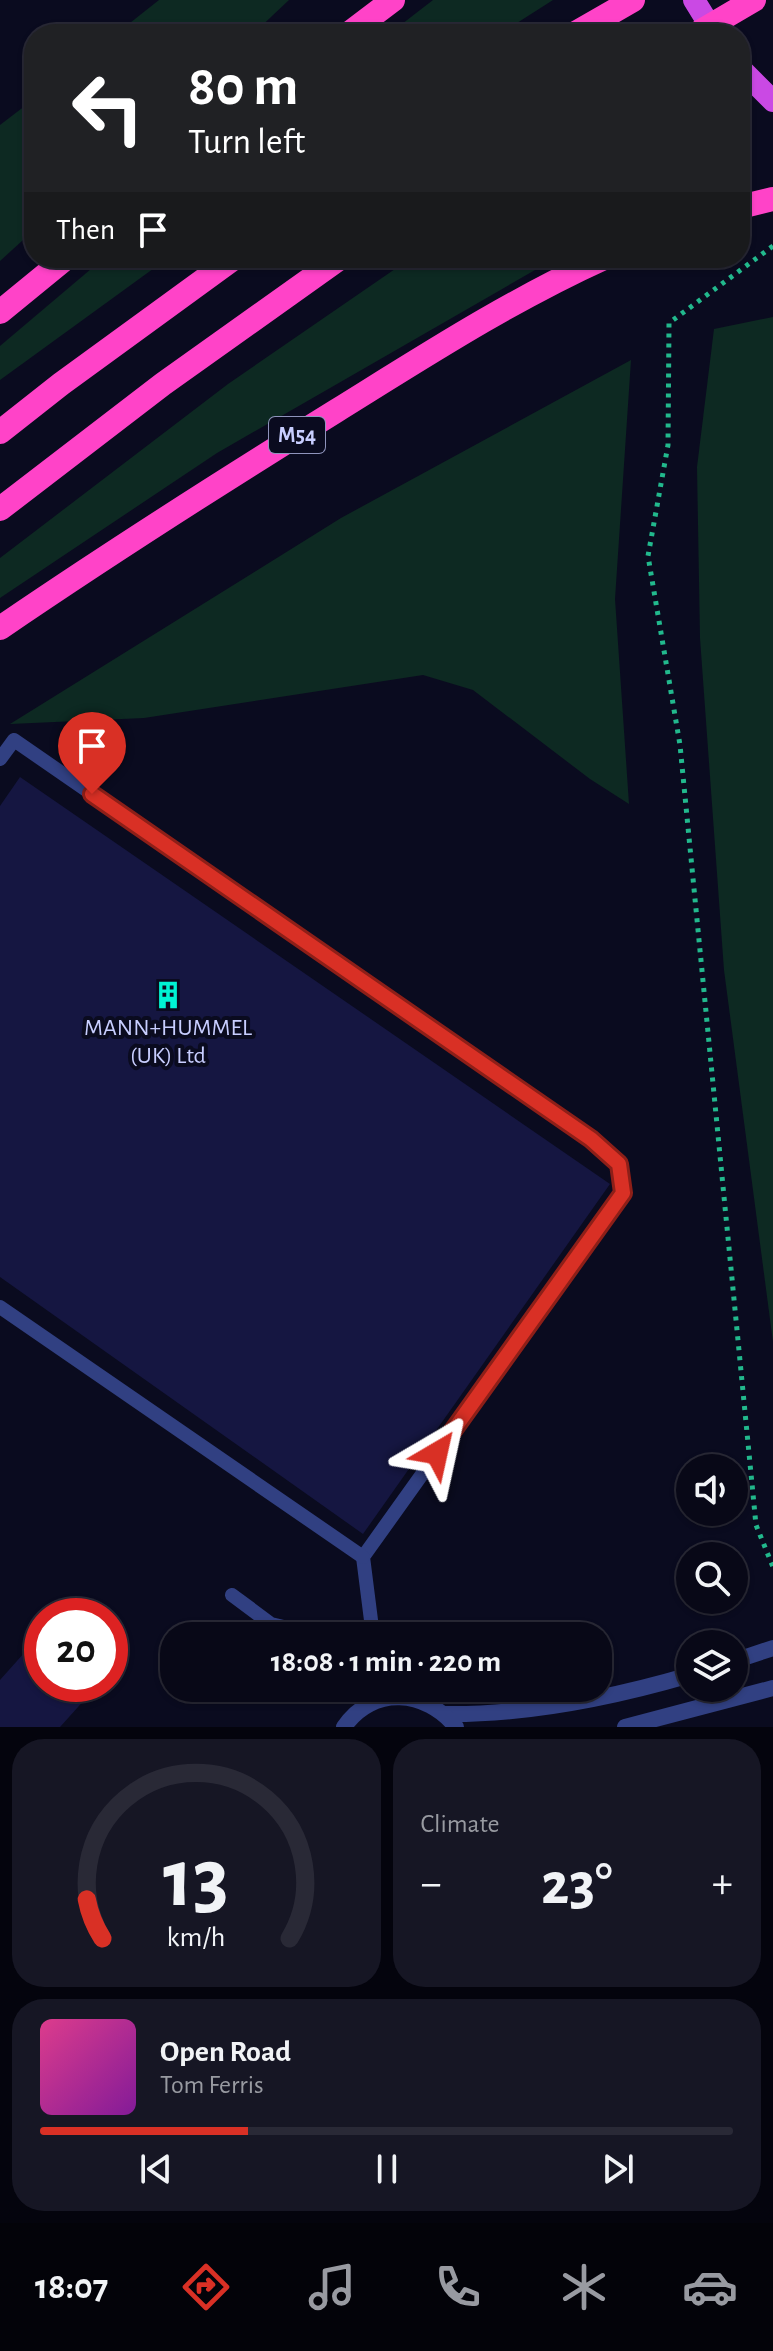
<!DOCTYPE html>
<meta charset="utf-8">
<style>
:root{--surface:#080817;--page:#161624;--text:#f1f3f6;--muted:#989aa1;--line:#292936;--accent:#d93025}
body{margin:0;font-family:"Alegreya Sans",sans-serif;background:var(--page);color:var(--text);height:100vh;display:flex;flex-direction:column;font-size:30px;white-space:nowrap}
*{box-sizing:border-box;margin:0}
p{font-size:26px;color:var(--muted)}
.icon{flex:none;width:44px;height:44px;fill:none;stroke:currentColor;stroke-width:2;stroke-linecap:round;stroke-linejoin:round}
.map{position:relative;height:1727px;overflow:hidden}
.panel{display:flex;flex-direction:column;gap:12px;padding:12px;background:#04040d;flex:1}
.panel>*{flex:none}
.top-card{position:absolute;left:24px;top:24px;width:726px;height:244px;border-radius:32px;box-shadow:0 2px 6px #0004,0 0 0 2px var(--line);background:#202124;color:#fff;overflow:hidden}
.fabs{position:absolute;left:676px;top:1454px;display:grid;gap:16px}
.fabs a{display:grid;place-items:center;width:72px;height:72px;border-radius:50%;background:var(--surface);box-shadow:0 2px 6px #0004,0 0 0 2px var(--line);font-size:40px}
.speed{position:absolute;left:24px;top:1598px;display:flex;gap:16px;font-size:40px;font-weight:700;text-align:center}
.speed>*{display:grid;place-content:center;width:104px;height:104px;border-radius:50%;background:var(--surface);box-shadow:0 2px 6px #0004,0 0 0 2px var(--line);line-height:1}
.speed .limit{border:12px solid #d22;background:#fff;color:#111}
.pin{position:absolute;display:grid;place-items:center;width:68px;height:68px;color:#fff;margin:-82px -34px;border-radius:50% 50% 50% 0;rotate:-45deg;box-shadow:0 0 8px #0007}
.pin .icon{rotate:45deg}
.me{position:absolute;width:88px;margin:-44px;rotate:36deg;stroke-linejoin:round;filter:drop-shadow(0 0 6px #0008)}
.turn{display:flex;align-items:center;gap:28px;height:168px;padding:0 32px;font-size:36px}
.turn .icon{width:104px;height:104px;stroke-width:2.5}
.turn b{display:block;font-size:56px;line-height:68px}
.then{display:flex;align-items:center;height:76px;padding:0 32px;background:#0003;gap:16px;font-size:30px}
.big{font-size:60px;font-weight:600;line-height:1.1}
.panel .card{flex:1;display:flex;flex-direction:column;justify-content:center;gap:12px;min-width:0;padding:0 28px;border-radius:32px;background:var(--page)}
.panel .dial{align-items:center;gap:0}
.dial svg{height:208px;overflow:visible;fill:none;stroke:var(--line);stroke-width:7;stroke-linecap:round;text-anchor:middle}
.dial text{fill:var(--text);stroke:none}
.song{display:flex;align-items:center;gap:24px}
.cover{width:96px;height:96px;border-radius:12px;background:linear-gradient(135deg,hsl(330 70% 55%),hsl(290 70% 35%))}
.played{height:8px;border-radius:4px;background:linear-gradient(90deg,var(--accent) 30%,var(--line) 30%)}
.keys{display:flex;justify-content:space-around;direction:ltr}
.heat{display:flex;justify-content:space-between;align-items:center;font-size:44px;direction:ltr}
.panel .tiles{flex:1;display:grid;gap:12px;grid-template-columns:1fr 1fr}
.card:last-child{grid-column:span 2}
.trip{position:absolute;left:160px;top:1622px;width:452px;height:80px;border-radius:32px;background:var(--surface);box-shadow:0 2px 6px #0004,0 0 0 2px var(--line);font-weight:600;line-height:80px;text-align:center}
.dock{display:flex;height:128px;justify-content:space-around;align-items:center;background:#030309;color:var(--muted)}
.dock .icon{width:56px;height:56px}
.dock .current{color:var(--accent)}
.dock b{font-size:36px;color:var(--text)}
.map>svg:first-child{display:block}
</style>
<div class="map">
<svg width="773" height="1727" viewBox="0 0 773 1727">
<rect width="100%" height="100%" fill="#0a0b1f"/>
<g fill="#0d2922">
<polygon points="159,0 289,0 253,34 116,34"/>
<polygon points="433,0 553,0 500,34 389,34"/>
<polygon points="34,99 34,230 0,261 0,125"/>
<polygon points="104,258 168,258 0,380 0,346"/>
<polygon points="411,258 556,258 217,453 0,598 0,558 228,384"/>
<polygon points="773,317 773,1342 724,970 700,638 697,467 714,329"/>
<polygon points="631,360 615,599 629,804 590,779 473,690 423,675 144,718 10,724 341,518"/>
</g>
<g fill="#151641">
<polygon points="20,777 610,1184 363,1534 0,1277 0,806"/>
<polygon points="42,1633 42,1684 72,1684 87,1697 60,1727 0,1727 0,1680"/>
</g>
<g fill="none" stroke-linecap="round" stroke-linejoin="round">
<polyline stroke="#22b98d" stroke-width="5" stroke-dasharray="4 6" stroke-linecap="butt" points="773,246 669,323 668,445 648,556 680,745 756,1525 773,1567"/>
<g stroke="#314082" stroke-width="14">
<polyline points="0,759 14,740 591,1139 619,1164 623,1193 363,1557 373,1636"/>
<polyline points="0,1307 363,1557"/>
<polyline points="232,1595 271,1624 321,1636"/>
<polyline points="327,1636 372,1629"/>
</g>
<g stroke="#314082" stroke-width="16">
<polyline points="734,1661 773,1648"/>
<path d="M445,1714C527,1715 611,1698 690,1675"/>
<path d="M344,1727C373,1685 426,1690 456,1727"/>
<polyline points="625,1727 773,1688"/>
</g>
<g stroke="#ca49e4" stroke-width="22">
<polyline points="694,0 715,34"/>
<polyline points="740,68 773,101"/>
</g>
<g stroke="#ff43c8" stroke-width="24">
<polyline points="348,34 393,0"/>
<polyline points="574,34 633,0"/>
<polyline points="740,207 773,199"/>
<polyline points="0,312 66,258"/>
<polyline points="0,432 61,384 234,258"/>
<polyline points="0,509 163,384 340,258"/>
<path d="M0,628C110,553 223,481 336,411C423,357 511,300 604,258"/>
</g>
<polyline stroke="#ff43c8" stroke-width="24" points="696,34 754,0"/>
</g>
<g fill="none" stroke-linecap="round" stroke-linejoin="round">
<defs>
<polyline id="route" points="92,794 591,1139 619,1164 623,1193 437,1453"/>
</defs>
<use href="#route" stroke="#8d1f18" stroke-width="20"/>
<use href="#route" stroke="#d93025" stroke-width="14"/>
</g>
<defs>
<symbol id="building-bare" viewBox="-9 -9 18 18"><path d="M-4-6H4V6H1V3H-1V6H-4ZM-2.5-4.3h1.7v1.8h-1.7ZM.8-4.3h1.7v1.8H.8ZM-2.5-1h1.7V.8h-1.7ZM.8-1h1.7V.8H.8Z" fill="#00f3d3" stroke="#0a0b1f" stroke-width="2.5" paint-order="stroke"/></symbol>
</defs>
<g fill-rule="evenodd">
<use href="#building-bare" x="148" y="975" width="40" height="40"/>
</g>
<g text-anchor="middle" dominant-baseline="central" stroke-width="8" stroke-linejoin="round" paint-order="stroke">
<rect fill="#0a0b1f" stroke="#8f94bc" stroke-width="2" x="269" y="417" width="56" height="36" rx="6"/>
<g font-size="22" font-weight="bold" fill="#c8ceff">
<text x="297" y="435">M54</text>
</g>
<g font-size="24" fill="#c8ceff" stroke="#0a0b1f">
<text x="168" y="1028">MANN+HUMMEL<tspan x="168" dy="28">(UK) Ltd</tspan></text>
</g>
</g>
</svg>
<div class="fabs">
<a><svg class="icon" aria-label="sound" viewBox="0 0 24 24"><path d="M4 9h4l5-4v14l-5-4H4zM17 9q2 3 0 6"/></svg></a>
<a><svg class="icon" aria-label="search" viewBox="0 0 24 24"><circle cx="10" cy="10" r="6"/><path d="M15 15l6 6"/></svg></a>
<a><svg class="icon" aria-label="layers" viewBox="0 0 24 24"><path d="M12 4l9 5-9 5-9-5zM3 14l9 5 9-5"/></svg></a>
</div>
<div class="speed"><div class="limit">20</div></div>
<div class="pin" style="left:92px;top:794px;background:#d93025"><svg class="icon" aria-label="arrive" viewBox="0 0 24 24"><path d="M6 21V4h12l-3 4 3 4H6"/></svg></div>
<svg class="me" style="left:437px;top:1453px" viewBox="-20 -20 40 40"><path d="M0-17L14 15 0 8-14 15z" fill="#d93025" stroke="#fff" stroke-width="4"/></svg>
<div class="trip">18:08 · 1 min · 220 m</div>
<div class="top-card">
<div class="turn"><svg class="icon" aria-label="left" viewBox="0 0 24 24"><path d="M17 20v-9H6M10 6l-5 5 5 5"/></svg><div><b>80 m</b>Turn left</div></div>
<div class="then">Then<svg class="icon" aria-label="arrive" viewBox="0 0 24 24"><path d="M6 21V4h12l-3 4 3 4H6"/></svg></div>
</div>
</div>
<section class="panel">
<div class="tiles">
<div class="card dial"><svg viewBox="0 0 100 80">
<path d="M14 69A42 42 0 1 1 86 69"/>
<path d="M14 69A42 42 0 0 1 8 54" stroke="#d93025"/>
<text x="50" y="56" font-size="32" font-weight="700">13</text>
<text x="50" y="72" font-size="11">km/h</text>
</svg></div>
<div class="card"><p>Climate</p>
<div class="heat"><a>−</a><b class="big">23°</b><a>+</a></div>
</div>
<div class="card">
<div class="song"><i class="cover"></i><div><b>Open Road</b><p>Tom Ferris</p></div></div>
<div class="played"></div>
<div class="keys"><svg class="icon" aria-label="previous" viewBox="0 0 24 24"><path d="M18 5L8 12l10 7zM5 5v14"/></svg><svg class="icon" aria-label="pause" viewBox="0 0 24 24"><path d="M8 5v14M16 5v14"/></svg><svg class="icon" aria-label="next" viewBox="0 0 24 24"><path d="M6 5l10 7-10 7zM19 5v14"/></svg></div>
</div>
</div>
</section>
<nav class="dock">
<b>18:07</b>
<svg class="icon current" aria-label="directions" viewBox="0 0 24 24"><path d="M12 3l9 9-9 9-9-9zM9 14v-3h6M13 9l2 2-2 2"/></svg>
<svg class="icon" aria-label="music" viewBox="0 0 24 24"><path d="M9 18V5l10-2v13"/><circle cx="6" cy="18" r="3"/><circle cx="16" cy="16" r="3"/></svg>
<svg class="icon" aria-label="phone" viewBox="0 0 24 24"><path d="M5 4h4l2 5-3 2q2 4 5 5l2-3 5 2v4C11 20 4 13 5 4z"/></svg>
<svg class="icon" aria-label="climate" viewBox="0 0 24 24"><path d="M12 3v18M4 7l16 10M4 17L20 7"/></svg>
<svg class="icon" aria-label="car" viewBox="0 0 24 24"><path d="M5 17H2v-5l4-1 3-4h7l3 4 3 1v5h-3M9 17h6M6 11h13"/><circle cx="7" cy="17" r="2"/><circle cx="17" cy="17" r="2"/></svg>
</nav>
